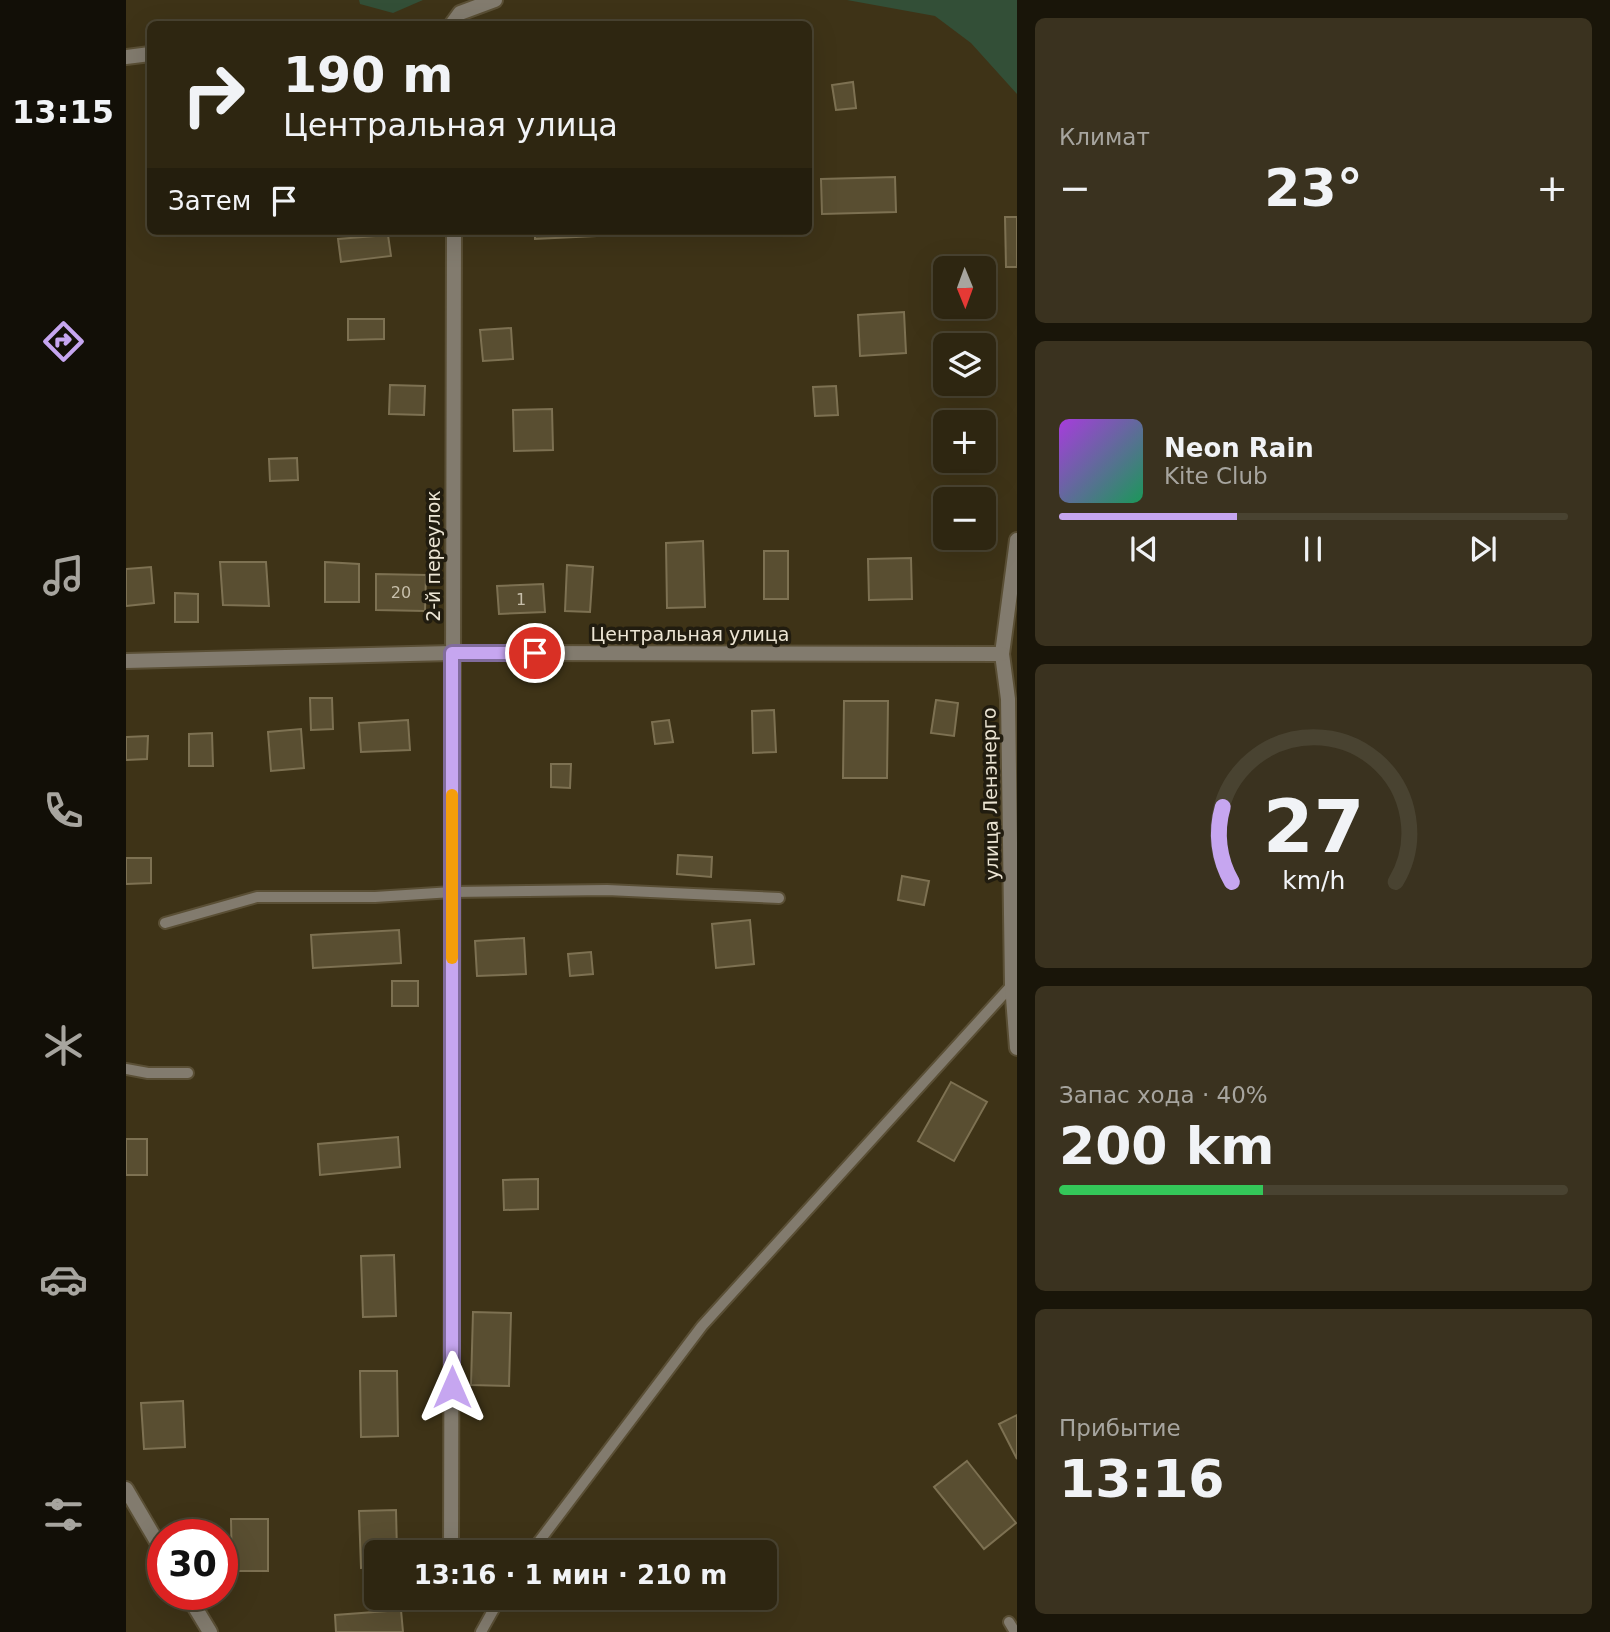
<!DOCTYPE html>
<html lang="ru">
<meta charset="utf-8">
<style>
:root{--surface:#2e2611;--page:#3a321f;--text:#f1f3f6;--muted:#a7a59f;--line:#494331;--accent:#c6a6f0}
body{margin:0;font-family:"DejaVu Sans",sans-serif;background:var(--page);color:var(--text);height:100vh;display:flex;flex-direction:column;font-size:26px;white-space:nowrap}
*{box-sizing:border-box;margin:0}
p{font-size:23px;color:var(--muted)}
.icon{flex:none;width:38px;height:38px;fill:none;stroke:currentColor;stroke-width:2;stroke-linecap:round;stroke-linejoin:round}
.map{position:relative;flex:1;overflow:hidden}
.side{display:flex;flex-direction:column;gap:18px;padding:18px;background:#191509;width:593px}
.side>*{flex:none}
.guide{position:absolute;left:21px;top:21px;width:665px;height:214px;border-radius:10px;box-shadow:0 7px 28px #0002,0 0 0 2px var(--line);background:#2e2611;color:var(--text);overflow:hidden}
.needle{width:46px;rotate:179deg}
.controls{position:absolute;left:807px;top:256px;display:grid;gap:14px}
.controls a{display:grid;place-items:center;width:63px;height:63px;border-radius:10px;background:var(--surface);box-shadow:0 7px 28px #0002,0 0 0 2px var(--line);font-size:35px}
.speed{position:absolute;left:21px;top:1519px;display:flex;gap:14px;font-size:35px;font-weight:700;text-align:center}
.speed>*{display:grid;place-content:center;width:91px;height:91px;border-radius:50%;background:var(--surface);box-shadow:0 7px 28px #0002,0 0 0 2px var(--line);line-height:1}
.speed .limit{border:10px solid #d22;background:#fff;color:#111}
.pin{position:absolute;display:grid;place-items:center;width:60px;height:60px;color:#fff;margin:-30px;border:4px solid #fff;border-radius:50%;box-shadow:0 2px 7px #0007}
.me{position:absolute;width:77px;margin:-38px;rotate:0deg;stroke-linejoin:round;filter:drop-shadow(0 0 5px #0008)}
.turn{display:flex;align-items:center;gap:24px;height:147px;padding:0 21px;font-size:32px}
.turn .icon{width:91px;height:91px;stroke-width:2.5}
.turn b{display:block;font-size:49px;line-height:60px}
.then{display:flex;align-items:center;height:66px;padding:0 21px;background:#0003;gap:14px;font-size:26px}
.big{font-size:52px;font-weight:600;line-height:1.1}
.side .card{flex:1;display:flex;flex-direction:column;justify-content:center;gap:10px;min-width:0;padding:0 24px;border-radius:10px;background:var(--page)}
.side .dial{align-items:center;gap:0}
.dial svg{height:182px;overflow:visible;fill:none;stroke:var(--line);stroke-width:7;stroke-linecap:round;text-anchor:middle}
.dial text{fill:var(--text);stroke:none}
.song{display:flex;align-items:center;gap:21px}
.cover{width:84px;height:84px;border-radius:10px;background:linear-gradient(135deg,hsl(280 70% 55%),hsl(150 70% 35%))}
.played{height:7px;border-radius:4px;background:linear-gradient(90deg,var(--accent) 35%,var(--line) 35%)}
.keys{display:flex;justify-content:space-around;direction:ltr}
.heat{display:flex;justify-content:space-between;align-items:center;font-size:38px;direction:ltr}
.charge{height:10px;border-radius:5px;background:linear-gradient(90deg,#34c759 40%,var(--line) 0)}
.trip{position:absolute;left:238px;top:1540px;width:413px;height:70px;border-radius:10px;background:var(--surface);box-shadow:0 7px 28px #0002,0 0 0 2px var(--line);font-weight:600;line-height:70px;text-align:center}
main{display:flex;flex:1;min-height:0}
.dock{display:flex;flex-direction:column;width:126px;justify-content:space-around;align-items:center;background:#120f07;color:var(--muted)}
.dock .icon{width:49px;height:49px}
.dock .active{color:var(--accent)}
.dock b{font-size:32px;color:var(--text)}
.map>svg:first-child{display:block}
</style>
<main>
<nav class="dock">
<b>13:15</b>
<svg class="icon active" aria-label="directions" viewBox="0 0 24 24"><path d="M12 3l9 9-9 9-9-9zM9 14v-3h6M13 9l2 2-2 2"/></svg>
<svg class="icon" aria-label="music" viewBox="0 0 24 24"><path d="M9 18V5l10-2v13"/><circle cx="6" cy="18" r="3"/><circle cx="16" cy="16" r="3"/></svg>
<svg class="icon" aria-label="phone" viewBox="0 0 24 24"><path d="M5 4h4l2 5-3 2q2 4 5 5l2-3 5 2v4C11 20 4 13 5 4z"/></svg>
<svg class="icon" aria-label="climate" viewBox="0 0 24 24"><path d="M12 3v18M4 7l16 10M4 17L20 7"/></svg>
<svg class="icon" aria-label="car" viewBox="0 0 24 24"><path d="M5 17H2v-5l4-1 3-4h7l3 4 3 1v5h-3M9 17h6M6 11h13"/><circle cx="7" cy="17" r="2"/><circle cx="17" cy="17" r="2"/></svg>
<svg class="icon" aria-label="filters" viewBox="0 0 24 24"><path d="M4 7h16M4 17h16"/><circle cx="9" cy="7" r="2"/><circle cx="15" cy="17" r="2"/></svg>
</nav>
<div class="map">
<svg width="891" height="1632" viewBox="0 0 891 1632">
<rect width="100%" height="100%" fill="#3e3317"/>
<g fill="#334f37">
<polygon points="233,0 297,0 267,13 234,4"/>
<polygon points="721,0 891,0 891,94 845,43 809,16"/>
</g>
<g fill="#594e31" stroke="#7d7152" stroke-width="2">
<polygon points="727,82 730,108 710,110 706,85"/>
<polygon points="769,177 770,212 696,214 695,179"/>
<polygon points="879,217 891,217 891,267 880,267"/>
<polygon points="409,231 470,231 470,236 409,239"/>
<polygon points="262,235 265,256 215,262 212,239"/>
<polygon points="778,312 780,353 734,356 732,315"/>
<polygon points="222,319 258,319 258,339 222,340"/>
<polygon points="385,328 387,359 357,361 354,330"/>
<polygon points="264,385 299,386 298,415 263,414"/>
<polygon points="710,386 712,415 689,416 687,387"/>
<polygon points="426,409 427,450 388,451 387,410"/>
<polygon points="171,458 172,480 144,481 143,459"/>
<polygon points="577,541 579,607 541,608 540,543"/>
<rect x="638" y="551" width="24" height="48"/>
<polygon points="785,558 786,599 743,600 742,559"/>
<polygon points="94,562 140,562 143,606 97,605"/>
<polygon points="199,562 233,564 233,602 199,602"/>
<polygon points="441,565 467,567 464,612 439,611"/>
<polygon points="25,567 28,603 0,606 0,569"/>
<polygon points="250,574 300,575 299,611 250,610"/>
<polygon points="417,584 419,612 373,614 371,586"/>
<polygon points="49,593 72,594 72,622 49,622"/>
<polygon points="184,698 206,698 207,729 185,730"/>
<polygon points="810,700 832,703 828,736 805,733"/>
<polygon points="718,701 762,701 761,778 717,778"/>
<polygon points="648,710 650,752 627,753 626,711"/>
<polygon points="282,720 284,750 235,752 233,723"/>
<polygon points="543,720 547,742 529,744 526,722"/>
<polygon points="175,729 178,768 145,771 142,732"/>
<polygon points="86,733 87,766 63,766 63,734"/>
<polygon points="22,736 21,759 0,760 0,737"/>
<polygon points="425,764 445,764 444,788 425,787"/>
<polygon points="552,855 586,857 585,877 551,874"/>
<polygon points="0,858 25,858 25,883 0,884"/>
<polygon points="776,876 803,881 798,905 772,900"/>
<polygon points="624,920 628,964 590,968 586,924"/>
<polygon points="273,930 275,963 187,968 185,935"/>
<polygon points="398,938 400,974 351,976 349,941"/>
<polygon points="465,952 467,974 444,976 442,954"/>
<rect x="266" y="981" width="26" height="25"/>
<polygon points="825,1082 861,1102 828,1161 792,1141"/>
<polygon points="272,1137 274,1167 194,1175 192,1144"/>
<rect x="0" y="1139" width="21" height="36"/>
<polygon points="412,1179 412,1209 378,1210 377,1180"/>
<polygon points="268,1255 270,1316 237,1317 235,1256"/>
<polygon points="347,1312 385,1313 383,1386 345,1385"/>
<polygon points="234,1371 271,1371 272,1436 235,1437"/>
<polygon points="57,1401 59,1447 18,1449 15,1403"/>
<polygon points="891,1415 891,1459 873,1424"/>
<polygon points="841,1461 890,1523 858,1549 808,1487"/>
<polygon points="270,1510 271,1552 250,1552 250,1567 235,1568 233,1511"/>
<polygon points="105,1519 142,1519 142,1571 106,1571"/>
<polygon points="275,1610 277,1632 210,1632 209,1615"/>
</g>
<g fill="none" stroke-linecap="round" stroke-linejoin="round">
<defs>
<g id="lane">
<polyline points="39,923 131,897 249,897 326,892 481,890 653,898"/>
<polyline points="0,1069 22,1073 62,1073"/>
<polyline points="405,1552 576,1326 886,985"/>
<polyline points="883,1622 889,1632"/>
<polyline points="355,1632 374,1598"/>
</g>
<g id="street">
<polyline points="326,24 334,13 369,0"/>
<polyline points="0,57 24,54"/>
<polyline points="891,540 876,654 882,699 886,985 891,1048"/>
<polyline points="0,661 326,653 876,654"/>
<polyline points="0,1489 37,1552"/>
<polyline points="325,1552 328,231"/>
<polyline points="61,1594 84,1632"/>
</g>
</defs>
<use href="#lane" stroke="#5a4f35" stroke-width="14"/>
<use href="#street" stroke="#5a4f35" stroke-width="18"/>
<use href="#lane" stroke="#827b6e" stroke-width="10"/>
<use href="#street" stroke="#827b6e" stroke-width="14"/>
</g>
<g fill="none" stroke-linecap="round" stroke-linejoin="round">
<defs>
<polyline id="route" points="326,1387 326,653 409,653"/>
</defs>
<use href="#route" stroke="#816c9c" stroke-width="18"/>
<use href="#route" stroke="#c6a6f0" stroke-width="12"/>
<polyline stroke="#f59e0b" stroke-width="12" points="326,958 326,795"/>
</g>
<g text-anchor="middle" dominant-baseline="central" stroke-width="7" stroke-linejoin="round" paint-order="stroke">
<g font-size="16" fill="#c7bfab">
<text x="275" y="592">20</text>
<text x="395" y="599">1</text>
</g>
<g font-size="19" fill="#ece5d4" stroke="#211c0f">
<text transform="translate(307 556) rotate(-90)">2-й переулок</text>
<text x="564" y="634">Центральная улица</text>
<text transform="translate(864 794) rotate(-91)">улица Ленэнерго</text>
</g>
</g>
</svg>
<div class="controls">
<a><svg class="needle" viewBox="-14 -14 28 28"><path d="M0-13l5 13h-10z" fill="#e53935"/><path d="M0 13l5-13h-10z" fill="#a7a59f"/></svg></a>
<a><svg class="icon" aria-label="layers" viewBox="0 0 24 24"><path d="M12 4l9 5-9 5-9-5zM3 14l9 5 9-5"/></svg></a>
<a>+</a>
<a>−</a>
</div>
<div class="speed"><div class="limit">30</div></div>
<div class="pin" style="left:409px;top:653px;background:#d93025"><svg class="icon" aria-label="arrive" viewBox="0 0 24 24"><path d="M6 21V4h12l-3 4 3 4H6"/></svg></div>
<svg class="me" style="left:326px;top:1387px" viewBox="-20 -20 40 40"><path d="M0-17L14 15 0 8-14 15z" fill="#c6a6f0" stroke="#fff" stroke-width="4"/></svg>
<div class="trip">13:16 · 1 мин · 210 m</div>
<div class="guide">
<div class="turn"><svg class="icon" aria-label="right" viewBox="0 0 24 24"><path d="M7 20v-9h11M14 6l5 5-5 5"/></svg><div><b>190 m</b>Центральная улица</div></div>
<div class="then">Затем<svg class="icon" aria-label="arrive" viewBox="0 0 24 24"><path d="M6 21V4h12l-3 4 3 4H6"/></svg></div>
</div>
</div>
<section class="side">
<div class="card"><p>Климат</p>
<div class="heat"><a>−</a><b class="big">23°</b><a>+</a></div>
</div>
<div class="card">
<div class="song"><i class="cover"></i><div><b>Neon Rain</b><p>Kite Club</p></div></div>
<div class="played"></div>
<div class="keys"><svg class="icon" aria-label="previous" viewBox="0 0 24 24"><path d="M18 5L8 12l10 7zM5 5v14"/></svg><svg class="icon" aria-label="pause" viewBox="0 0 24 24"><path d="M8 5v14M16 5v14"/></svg><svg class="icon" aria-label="next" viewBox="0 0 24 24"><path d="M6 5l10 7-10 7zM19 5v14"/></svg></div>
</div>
<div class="card dial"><svg viewBox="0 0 100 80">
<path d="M14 69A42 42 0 1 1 86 69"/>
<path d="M14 69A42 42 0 0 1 10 36" stroke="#c6a6f0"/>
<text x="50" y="56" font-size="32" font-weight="700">27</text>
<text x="50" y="72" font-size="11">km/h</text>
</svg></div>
<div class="card"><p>Запас хода · 40%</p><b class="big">200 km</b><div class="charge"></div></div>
<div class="card"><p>Прибытие</p><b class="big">13:16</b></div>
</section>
</main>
